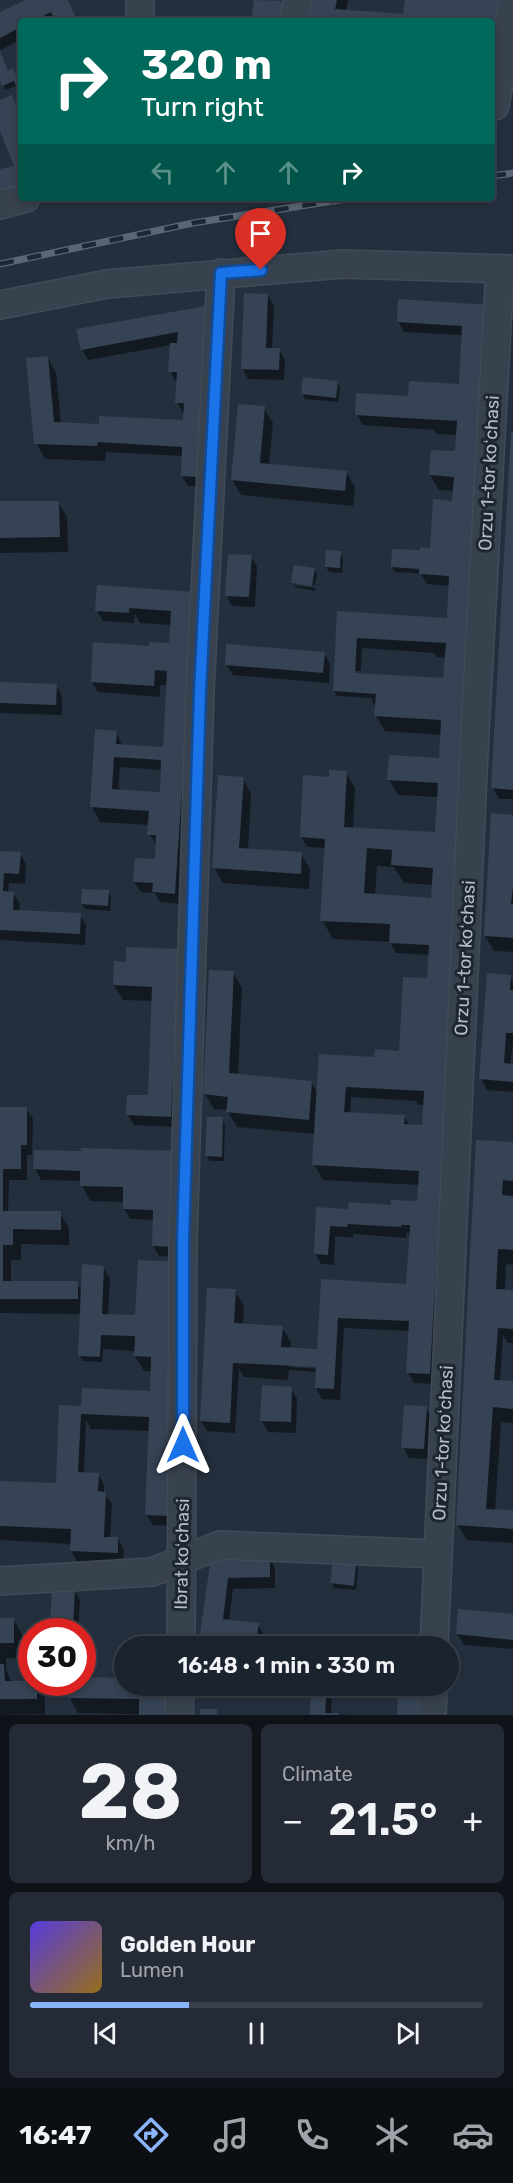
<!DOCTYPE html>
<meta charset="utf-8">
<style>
:root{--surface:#1b232e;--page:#242b36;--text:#f1f3f6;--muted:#a0a4aa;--line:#39404a;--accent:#8ab4f8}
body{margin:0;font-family:Rubik,sans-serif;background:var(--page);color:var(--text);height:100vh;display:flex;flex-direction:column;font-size:22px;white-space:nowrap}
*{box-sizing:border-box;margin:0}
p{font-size:20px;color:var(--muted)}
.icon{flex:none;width:33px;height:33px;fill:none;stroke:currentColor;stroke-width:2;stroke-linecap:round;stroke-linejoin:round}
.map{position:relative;height:1715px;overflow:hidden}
.drawer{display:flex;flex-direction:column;gap:9px;padding:9px;background:#0f1319;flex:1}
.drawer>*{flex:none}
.hud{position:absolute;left:18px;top:18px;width:477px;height:183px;border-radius:6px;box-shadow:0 3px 9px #0003,0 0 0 2px var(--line);background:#00695c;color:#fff;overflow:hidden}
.speed{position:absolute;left:18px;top:1618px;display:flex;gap:12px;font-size:30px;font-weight:700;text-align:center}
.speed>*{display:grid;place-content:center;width:78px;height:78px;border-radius:50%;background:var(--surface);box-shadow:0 3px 9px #0003,0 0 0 2px var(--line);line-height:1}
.speed .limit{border:9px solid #d22;background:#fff;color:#111}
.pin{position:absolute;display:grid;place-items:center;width:51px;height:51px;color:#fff;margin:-62px -26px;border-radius:50% 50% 50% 0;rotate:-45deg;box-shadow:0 0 6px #0007}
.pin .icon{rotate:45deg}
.me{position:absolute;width:66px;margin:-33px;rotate:0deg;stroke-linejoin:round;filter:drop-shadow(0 0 4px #0008)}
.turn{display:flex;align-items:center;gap:21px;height:126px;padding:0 24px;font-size:27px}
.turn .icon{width:78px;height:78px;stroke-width:2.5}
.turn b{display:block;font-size:42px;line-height:51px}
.lanes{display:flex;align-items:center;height:57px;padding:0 24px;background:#0003;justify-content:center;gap:30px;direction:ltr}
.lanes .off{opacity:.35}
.big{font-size:45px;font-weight:600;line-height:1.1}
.drawer .widget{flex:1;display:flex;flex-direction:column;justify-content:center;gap:9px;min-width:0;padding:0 21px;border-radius:9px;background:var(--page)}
.drawer .dial{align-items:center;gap:0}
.dial b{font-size:78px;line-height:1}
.song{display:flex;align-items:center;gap:18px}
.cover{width:72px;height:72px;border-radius:9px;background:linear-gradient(135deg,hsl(250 70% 55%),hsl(40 70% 35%))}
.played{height:6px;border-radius:3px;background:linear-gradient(90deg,var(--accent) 35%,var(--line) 35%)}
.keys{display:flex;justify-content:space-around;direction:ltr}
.heat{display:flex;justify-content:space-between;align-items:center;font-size:33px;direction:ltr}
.drawer .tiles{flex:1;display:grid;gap:9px;grid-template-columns:1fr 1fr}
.widget:last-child{grid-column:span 2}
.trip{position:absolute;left:114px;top:1636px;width:345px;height:60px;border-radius:30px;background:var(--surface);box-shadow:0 3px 9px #0003,0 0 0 2px var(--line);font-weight:600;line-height:60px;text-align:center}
.dock{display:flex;height:96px;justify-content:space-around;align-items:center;background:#0b0e12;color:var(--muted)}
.dock .icon{width:42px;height:42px}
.dock .current{color:var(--accent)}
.dock b{font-size:27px;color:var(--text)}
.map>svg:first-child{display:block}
</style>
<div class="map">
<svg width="513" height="1715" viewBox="0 0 513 1715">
<rect width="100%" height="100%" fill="#242f3e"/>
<g fill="#0007" fill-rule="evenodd">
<polygon points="29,0 68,0 78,21 21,21 21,40 0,50 0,14"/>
<polygon points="256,0 286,3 290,21 256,21 253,16"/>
<polygon points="313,0 348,0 346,11 405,15 407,0 492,21 309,21"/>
<polygon points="0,55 8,72 18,81 21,80 21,95 17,85 6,90 3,85 0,77"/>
<polygon points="11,97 18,108 21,107 21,198 50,199 0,210 0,170 16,167 0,127 0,102"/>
<polygon points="268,295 274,306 272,349 279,350 285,360 284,380 248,379 242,368"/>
<path d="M490,306L435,1384L414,1383L408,1373L410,1331L344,1328L340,1400L322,1399L316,1388L317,1372L289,1370L288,1380L244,1377L239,1369L235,1433L207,1431L201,1421L235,1291L244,1306L243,1325L282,1327L291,1342L290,1349L318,1351L322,1281L408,1286L411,1238L407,1231L406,1238L353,1234V1238L335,1236L334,1265L321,1264L315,1253L318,1208L350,1210L419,1203L420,1185L323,1180L314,1164L316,1134L237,1127L227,1110L214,1109L205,1094L233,973L242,988L238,1075L311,1082L318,1094L373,1059L400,1053L430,980V955L396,953L390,942L333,939L322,920L326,848L307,847L301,837L330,778L346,773L355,788L353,829L436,834L438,797L398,795L389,780L440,759L442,735L385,731L376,716V708L371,698L337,696L334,691L339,613L448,619L450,586L427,584L420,573L395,572L392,567L419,552L431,549L454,502V491L439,490L430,475L457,453L458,435L437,434L434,430L363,425L357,415L411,397L460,386L463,339L461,335L404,332L398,321ZM362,648L434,653L437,657L446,658L445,679L340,673V670L361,671ZM377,866L394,867L404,883L434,885L432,899L375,896ZM351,1097L416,1101L419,1105H424L423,1127L410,1126L404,1116L350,1113ZM289,1364L324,1366L323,1369L289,1367Z"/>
<polygon points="206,308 203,487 188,486 182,476 183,456 106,452 105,461 45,459 36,443 48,358 56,373 61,424 98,426 185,422 185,413 183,413 177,402 178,382 176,382 170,371 171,345 88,360 82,349"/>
<polygon points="337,382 340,388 338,402 305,399 303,394"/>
<polygon points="239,406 264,408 273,423 269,465 346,472 355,487 353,506 241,495 232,480"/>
<polygon points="513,427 513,799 499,799 493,788"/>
<polygon points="58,502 67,517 68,552 0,553 0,503"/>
<polygon points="340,553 343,558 342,573 329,572 326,567"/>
<polygon points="251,556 257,567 255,607 232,606 226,595"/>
<polygon points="314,569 317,574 315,585 294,582 294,585 315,588 315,591 295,587 292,582"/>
<path d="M194,593L180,904L160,902L155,893L141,892L134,882L156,860L157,845L149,834V825L100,822L92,807L116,732L122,745L164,748L168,685H160V697L98,692L92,682L150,648L170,645L171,625L140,623L135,614L134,623L103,621L97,611ZM120,767L162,770L161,794L121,791L118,787Z"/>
<polygon points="324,653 330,664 329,683 233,675 226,665"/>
<polygon points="0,683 56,685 62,696 62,715 0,713"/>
<polygon points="243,778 251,794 248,850 301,854 310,869 309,889 223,883 214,867"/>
<polygon points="513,816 513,952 494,951 485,936"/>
<polygon points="0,852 20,853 26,864 25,884 9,883 8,893 13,893 20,904 19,912 80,915 86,925 85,945 0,940"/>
<polygon points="108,892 111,897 110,911 85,909 82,904"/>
<polygon points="178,951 180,1060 176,1127 134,1125 128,1115 149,1097 153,1001 123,1000 114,985 127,963"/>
<polygon points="510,977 513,983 513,1043 510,1065 513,1066 513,1092 487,1090 481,1079"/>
<polygon points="0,1108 26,1109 33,1119 32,1155 27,1155 27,1180 9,1180 8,1212 60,1213 69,1228 69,1245 21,1244 21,1260 11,1260 11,1282 77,1283 82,1292 103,1267 110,1278 108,1315 137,1317 139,1261 174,1526 153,1525 146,1514 150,1431 91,1429 86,1420 84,1473 98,1474 104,1485 104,1493 112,1504 110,1538 118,1539 124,1549 123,1563 77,1561 71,1551 72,1544 0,1540 0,1483 58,1485 80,1407 152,1392 152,1371 144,1371 135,1356 135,1351 103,1349 102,1362 83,1361 80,1356 81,1314 0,1313"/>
<polygon points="222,1119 225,1124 224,1161 210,1161 207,1156"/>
<polygon points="478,1142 513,1144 513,1265 506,1264 505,1291 513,1291 513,1343 508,1343 503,1335 500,1382 513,1383 513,1423 501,1422 495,1511 513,1512 513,1543 467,1540 458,1525"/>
<polygon points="36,1151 178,1152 181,1257 159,1256 153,1246 154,1220 130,1219 124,1209 124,1202 90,1201 82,1185 82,1181 41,1180 35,1169"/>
<polygon points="291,1388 297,1399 296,1433 268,1432 262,1421"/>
<polygon points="426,1408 432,1418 430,1459 409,1458 403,1447"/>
<polygon points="269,1557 275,1568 275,1588 233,1589 229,1621 258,1625 264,1635 262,1647 208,1645 202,1634 212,1559"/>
<polygon points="356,1564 358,1569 356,1590 334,1588 331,1582"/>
<polygon points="74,1590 80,1600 78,1632 53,1632 51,1630"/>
<polygon points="513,1616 513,1649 464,1645 457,1634"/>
<polygon points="0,1619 13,1619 22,1634 22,1658 6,1658 6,1669 12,1683 36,1683 45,1698 45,1714 0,1715"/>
<polygon points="85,1645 94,1660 94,1679 124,1679 124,1686 169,1686 174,1715 78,1713 70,1698 70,1683 82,1683"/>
<polygon points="313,1686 429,1686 399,1715 399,1697 332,1694 331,1714 348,1715 312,1715"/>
</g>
<g fill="#364354" fill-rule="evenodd">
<polygon points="25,0 68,0 78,21 55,21 51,12 33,21 21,21 21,27 0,38 0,12"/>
<polygon points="254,0 287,1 283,21 259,21 260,18 252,16"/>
<polygon points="311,0 337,0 335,9 403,14 405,0 502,0 492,46 492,21 308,21"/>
<polygon points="0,51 8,71 13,68 18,80 21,79 21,99 14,81 2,86 0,81"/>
<polygon points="12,95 17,107 21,106 21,189 0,193 0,169 14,166 0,131 0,100"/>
<polygon points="244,293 268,294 266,348 280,348 279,370 241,369"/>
<path d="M398,299L490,305L430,1374L406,1373L409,1321L338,1318L334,1389L315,1388L316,1367L233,1363L230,1423L200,1421L207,1288L236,1289L234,1323L283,1326L281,1347L317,1349L321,1279L406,1284L410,1225H401V1227L348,1224L347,1227L330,1226L328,1255L314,1254L316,1207L348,1209L349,1202L391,1205V1200L417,1201L419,1171L312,1165L318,1068L319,1054L374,1057L375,1049L399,1051L403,977L427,978L429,945L389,943L390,924L320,921L325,839L300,837L303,775L329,777V770L347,771L344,827L435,832L438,783L387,780L389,755L439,758L441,720L374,716L376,694L333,691L337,611L447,618L449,576L419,574V569L391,567L392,549L420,550V547L430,548L433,499L452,501L454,477L429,475L431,450L455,451L457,421L355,415L356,393L408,396L409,381L459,384L462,326L397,322ZM357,638L446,643L443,678L355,673ZM367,848L392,850L391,865L433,868L431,898L364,893ZM346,1087L424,1091L422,1125L404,1124L405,1115L344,1112Z"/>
<polygon points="206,306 198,477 181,476 182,447 98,442 97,446 34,444 26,358 48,356 54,422 99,424 99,416 183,420 184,403 175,403 177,372 168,372 170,343 177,343 178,332 81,350 76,329"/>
<polygon points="303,377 338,381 336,398 301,394"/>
<polygon points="238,404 265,406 260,463 347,471 345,491 231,480"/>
<polygon points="511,432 513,432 513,790 491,788"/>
<polygon points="0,501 59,501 60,537 0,538"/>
<polygon points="326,550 341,551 340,568 325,567"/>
<polygon points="228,554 252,555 249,597 225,596"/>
<polygon points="294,565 315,568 312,586 291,583"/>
<path d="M97,585L195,592L175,894L152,892L153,883L133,882L135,858L155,859L156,835H147L149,811L90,807L95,729L117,731L116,744L163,747L167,671L155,670L154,686L91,682L93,642L149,646V642L169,643L171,611L129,608V613L95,611ZM114,757L161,760L160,792L112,789Z"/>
<polygon points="226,644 325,652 323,673 225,665"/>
<polygon points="0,682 57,684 56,705 0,703"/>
<polygon points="218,775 244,777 239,848 302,852 301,874 212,868"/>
<polygon points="491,813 513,815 513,887 511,904 513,904 513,938 484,936"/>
<polygon points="0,851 21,852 19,874 4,873 3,891 14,892 13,910 81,913 80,934 0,930"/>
<polygon points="82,889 109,890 108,906 81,904"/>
<polygon points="126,947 179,949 171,1117 126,1115 127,1095 148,1095 152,987 113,985 114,961 126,962"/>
<polygon points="209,970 234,971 229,1073 312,1081 309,1120 226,1112 228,1097 203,1094"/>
<polygon points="487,973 511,975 510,990 513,990 513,1033 506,1033 504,1063 513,1064 513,1082 479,1079"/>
<polygon points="0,1107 27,1107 27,1145 21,1145 21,1169 3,1169 3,1211 61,1211 61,1230 13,1229 13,1245 3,1245 3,1281 78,1281 78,1299 0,1299"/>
<polygon points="207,1117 223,1117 222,1157 205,1156"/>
<polygon points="476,1140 513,1142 513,1181 503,1180 502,1195 513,1196 513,1250 498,1249 496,1289 513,1290 513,1329 498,1328 494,1380 513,1381 513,1409 493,1407 486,1509 513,1510 513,1529 456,1525"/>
<polygon points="81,1148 178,1151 175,1247 152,1246 153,1210 123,1209 123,1187 80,1186 80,1171 33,1169 34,1150 81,1151"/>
<polygon points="138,1260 179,1262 169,1516 145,1515 149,1417 81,1414 78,1472 99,1473 98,1491 106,1492 104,1537 118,1537 118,1553 70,1551 71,1529 0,1526 0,1481 56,1483 59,1405 81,1406 82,1388 150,1391 151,1357 134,1356 135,1336 101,1335 100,1357 78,1356 82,1264 104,1266 102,1314 135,1315"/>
<polygon points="262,1385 292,1387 291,1422 260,1421"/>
<polygon points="404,1405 427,1406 424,1449 401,1448"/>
<polygon points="270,1555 270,1577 228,1578 223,1619 259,1623 256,1642 200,1635 211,1557"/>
<polygon points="333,1560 356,1563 354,1586 330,1583"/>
<polygon points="52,1587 75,1588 73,1631 50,1630"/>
<polygon points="458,1609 513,1614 513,1640 456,1634"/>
<rect x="0" y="1618" width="14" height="25"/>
<polygon points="82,1644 86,1644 86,1677 124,1678 124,1686 166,1686 166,1715 139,1715 139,1699 68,1698 68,1683 82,1683"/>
<polygon points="0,1664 4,1664 5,1681 32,1681 32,1683 37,1683 37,1699 0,1699"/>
<polygon points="311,1686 327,1686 325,1713 339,1713 339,1715 310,1715"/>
<polygon points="398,1686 423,1686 422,1715 397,1715"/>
<rect x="200" y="1709" width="17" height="6"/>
</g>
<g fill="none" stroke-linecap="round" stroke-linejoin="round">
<defs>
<g id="minor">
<polyline points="140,21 140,0"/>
<polyline points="294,21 298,0"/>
<polyline points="495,106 513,1"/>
<polyline points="0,205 26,198"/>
<polyline points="0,305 107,284 343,264 513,269"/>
<polyline points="0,1581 152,1572 220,1545 438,1554"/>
<polyline points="181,1647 183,1241 200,691 221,273"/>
<polyline points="434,1647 474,752 500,269"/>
<polyline points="179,1715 180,1686"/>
<polyline points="432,1715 433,1686"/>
</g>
</defs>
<use href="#minor" stroke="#414a57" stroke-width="30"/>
<use href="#minor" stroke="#38414e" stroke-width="27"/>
<defs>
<g id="rail">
<polyline points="492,176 513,173"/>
<polyline points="0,264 193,223 352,198"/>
</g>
</defs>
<use href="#rail" stroke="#5a6575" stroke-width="7"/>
<use href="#rail" stroke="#1d2633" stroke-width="4.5" stroke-dasharray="14" stroke-linecap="butt"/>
</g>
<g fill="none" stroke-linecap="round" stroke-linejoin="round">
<defs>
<polyline id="route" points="183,1445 183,1241 200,692 221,273 261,270"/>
</defs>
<use href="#route" stroke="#114b97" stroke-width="15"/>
<use href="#route" stroke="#1a73e8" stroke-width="10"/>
</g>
<g text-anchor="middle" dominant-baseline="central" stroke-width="6" stroke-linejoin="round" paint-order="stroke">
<g font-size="18" fill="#b4bcc9" stroke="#1d2633">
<text transform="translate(489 473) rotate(-87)">Orzu 1-tor koʻchasi</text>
<text transform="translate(465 958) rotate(-87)">Orzu 1-tor koʻchasi</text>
<text transform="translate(443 1443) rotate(-87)">Orzu 1-tor koʻchasi</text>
<text transform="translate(182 1554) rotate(-89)">Ibrat koʻchasi</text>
</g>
</g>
</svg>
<div class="speed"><div class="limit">30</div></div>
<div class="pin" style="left:261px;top:270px;background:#d93025"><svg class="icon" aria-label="arrive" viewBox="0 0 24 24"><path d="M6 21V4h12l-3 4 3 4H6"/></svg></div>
<svg class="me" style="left:183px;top:1445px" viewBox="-20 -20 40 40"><path d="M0-17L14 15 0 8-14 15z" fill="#1a73e8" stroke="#fff" stroke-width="4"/></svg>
<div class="trip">16:48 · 1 min · 330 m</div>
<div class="hud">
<div class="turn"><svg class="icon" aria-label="right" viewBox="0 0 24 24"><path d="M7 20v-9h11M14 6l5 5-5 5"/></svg><div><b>320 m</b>Turn right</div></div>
<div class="lanes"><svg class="icon off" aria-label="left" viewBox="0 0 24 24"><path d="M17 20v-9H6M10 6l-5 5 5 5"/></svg><svg class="icon off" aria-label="ahead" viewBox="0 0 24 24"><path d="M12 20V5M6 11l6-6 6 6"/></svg><svg class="icon off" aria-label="ahead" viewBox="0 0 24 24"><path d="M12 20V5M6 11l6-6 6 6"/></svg><svg class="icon" aria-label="right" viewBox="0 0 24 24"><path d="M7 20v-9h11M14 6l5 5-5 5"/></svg></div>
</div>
</div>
<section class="drawer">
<div class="tiles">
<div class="widget dial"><b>28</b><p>km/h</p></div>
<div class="widget"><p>Climate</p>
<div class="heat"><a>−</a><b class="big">21.5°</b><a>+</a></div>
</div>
<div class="widget">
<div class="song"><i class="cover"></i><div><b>Golden Hour</b><p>Lumen</p></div></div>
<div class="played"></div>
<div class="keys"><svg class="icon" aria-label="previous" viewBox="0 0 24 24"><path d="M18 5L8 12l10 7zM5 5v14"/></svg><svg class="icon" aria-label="pause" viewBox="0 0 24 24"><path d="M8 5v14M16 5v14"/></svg><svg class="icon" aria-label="next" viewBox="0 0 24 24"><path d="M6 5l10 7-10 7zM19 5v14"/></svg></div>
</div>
</div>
</section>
<nav class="dock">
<b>16:47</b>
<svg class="icon current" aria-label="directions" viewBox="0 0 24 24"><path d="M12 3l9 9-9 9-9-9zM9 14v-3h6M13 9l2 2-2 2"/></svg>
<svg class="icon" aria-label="music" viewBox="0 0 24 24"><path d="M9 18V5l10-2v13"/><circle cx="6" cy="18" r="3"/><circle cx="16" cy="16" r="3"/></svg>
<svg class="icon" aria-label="phone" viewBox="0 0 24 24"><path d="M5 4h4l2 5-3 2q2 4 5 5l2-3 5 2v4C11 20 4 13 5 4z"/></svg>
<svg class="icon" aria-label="climate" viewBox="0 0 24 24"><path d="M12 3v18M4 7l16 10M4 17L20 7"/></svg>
<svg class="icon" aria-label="car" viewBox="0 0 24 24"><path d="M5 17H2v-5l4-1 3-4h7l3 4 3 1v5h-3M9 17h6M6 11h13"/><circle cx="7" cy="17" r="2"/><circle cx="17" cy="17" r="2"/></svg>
</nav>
